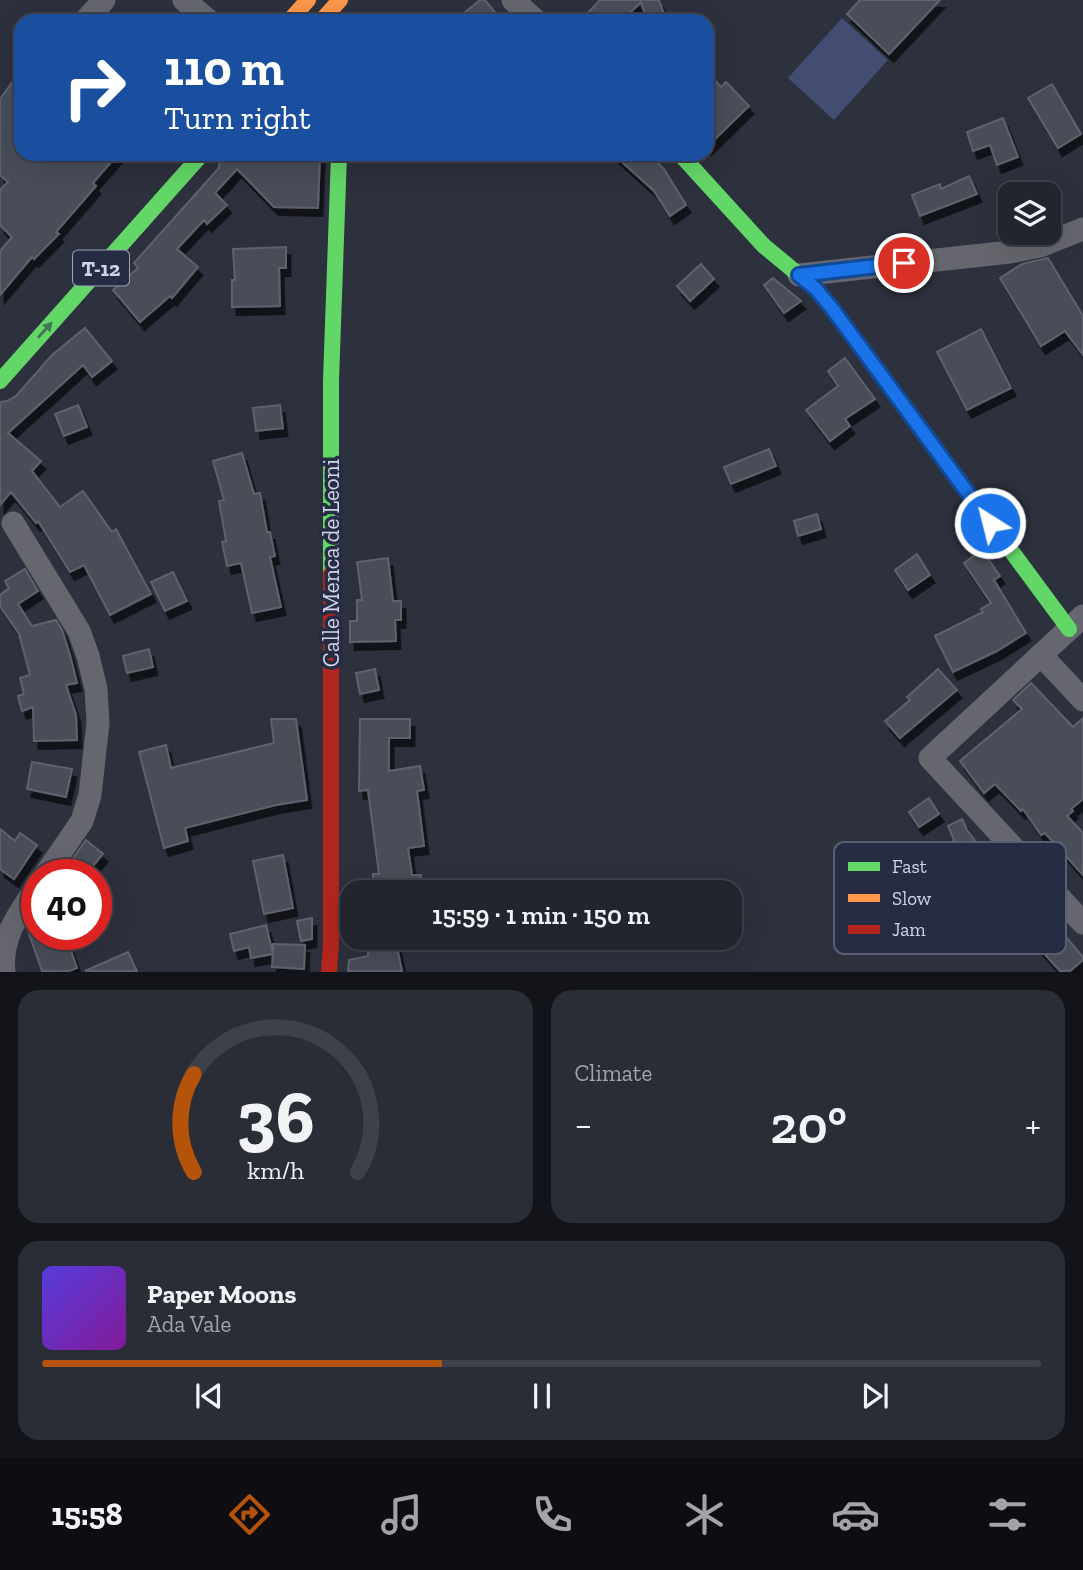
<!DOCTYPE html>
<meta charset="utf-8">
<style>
:root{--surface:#22242e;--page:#2a2c36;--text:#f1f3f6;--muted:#a2a4aa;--line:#3f414a;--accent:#b45309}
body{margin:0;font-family:"Zilla Slab",serif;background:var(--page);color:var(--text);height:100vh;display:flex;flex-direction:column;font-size:26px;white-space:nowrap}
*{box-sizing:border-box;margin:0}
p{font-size:23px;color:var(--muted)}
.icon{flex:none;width:38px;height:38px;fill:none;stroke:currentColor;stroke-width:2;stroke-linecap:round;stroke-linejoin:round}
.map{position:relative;height:972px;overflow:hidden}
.panel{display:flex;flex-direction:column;gap:18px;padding:18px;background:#131419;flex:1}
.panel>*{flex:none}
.banner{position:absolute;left:14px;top:14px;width:700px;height:147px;border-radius:21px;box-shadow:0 7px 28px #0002,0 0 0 2px var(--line);background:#1a4fa0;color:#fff;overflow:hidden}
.fabs{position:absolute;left:998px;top:182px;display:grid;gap:14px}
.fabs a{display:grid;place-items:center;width:63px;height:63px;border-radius:14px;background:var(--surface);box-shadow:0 7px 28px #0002,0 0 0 2px var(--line);font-size:35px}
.speed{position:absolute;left:21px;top:859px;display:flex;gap:14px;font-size:35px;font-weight:700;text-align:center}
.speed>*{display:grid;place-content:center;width:91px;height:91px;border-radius:50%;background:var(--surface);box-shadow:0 7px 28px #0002,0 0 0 2px var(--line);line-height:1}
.speed .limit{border:10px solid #d22;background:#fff;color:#111}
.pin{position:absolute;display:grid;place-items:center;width:60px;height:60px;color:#fff;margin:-30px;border:4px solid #fff;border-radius:50%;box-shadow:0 2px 7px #0007}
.me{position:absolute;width:77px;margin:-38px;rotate:324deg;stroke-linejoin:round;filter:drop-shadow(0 0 5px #0008)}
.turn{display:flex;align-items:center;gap:24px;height:147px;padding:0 35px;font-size:32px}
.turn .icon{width:91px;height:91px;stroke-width:2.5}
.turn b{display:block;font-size:49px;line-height:60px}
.big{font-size:52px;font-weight:600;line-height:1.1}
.panel .widget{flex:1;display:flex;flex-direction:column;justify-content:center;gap:10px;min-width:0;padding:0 24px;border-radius:21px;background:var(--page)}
.panel .dial{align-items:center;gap:0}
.dial svg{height:182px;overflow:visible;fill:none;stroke:var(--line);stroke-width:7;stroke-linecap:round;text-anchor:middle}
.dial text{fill:var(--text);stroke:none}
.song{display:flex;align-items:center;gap:21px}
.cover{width:84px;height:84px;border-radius:10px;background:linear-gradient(135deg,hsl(250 70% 55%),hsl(290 70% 35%))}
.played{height:7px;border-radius:4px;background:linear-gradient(90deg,var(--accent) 40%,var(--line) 40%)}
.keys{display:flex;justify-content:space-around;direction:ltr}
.heat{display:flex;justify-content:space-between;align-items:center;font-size:38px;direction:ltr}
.panel .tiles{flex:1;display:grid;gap:18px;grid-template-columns:1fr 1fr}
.widget:last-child{grid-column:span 2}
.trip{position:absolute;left:340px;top:880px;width:402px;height:70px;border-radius:21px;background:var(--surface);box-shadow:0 7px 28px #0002,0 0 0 2px var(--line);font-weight:600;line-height:70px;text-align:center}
.tabs{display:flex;height:112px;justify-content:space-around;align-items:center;background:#0e0e12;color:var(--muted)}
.tabs .icon{width:49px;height:49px}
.tabs .on{color:var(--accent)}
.tabs b{font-size:32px;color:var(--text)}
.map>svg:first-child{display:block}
</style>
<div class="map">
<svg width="1083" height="972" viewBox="0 0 1083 972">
<defs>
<filter id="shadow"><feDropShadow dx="4.5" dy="8" stdDeviation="0" flood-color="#0009"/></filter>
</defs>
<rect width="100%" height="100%" fill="#2d303d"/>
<polygon fill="#434c71" points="842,18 888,60 834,120 788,78"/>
<g fill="#4a4d58" stroke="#5e626d" stroke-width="2" filter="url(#shadow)">
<polygon points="480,0 485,0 502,21 454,21"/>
<polygon points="600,0 659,0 665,17 647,21 641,2 622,21 580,21"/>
<polygon points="860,0 940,0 889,54 847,14"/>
<polygon points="21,70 21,154 118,154 93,183 96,186 56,232 59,234 34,259 32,257 0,295 0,251 12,237 0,225 0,190 8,182 0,175 0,99"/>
<polygon points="707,71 721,87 726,82 749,106 707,147"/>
<polygon points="1052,84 1081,134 1058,148 1028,98"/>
<polygon points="1003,118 1018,157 997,165 990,145 973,151 967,132"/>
<polygon points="223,154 320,154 318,208 274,207 237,169 215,193 227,205 207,224 204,220 177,249 198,267 172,298 170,296 140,322 113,290 138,268 134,263 218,169"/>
<polygon points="613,154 649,154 664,169 686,205 670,216 654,191"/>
<polygon points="969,176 977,194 920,216 912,195 940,184 941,189"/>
<polygon points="286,247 286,268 279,268 280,306 232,307 232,280 235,280 233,249"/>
<polygon points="1048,258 1083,316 1083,355 1065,331 1041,346 1000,278 1022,264"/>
<polygon points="701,264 714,279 690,301 677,286"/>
<polygon points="773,278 801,301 784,313 764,285"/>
<polygon points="85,328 112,361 92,377 83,365 8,433 41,461 32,471 60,507 83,491 112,532 116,529 151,594 110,615 84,565 70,572 38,521 36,523 11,492 0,505 0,402 7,401 16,396 52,355"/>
<polygon points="981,329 1011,388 967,410 937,352"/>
<polygon points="845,358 875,399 845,419 850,426 830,441 806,410 838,386 828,371"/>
<polygon points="78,405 87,427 64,436 55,414"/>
<polygon points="280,405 283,428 256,431 253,408"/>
<polygon points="769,449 776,466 731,484 724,467"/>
<polygon points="242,453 254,494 260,493 267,532 270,532 275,556 270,557 281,607 252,613 241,563 227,566 222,542 226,541 219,501 224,500 213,461"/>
<polygon points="817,514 821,529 798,536 794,521"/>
<polygon points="982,550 1000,576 994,580 1026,633 997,651 953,672 935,636 983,612 981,609 991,603 964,563"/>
<polygon points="917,554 930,575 908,590 895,570"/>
<polygon points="388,558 393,601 401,601 401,620 395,620 396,641 350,642 350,621 357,621 357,600 362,600 357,562"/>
<polygon points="25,569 38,591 18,604 32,626 56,620 62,630 70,655 77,683 66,685 76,715 77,740 34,741 33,707 22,711 18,696 24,694 20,678 30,675 19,634 0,606 0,595 9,588 5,581"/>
<polygon points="173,572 187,601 165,611 151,582"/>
<polygon points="149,649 153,667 127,673 123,656"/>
<polygon points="375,669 379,690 360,694 356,673"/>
<polygon points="938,669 957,690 900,738 885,721 910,700 907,697"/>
<polygon points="1031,683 1073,727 1083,718 1083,799 1071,809 1073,811 1067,816 1083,833 1083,875 1045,833 1041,835 1023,809 1021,811 995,784 984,793 960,761 1022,709 1013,700"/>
<polygon points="271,719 296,719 307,800 276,805 185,828 188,841 164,848 139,752 166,745 171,768 274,743"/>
<polygon points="360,719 410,719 410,738 389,738 389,771 420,766 424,790 417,791 424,846 408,848 412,875 421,875 421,892 373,892 373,874 379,874 368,790 359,791"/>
<polygon points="32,762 72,769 66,797 27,789"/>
<polygon points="929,798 939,814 919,827 909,812"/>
<polygon points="962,819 967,830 987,856 993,851 1008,871 1004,875 1056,925 1083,957 1083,960 1070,971 1060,971 1020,927 1017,931 970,885 972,883 958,864 965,859 952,842 954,840 948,826"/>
<polygon points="0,829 15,841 20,833 37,845 14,879 0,869"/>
<polygon points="86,840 103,854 86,874 71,861"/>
<polygon points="283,855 293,908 264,914 253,861"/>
<polygon points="312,918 312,939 301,941 297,921"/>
<polygon points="266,925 273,954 273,944 305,945 304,969 272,967 273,954 251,958 249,947 234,951 230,934"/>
<polygon points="29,934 65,934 77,968 69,971 42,971"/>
<polygon points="369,938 395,938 402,971 348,971 349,960 368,956"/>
<polygon points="128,952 137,971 85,971"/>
</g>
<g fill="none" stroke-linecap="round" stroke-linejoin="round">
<g stroke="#66676e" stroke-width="23">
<polyline points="184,0 209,21"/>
<polyline points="513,0 536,21"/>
<polyline points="85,21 104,0"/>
<polyline points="799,275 1010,252 1040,246 1083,229"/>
<polyline points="13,523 79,631 88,656 96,689 98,723 90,795 82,821 45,875"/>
<polyline points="1083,616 930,758 1083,923"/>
<polyline points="1041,655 1083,700"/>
<path d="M4,972C0,938 19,913 37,887"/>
</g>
<g stroke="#63d668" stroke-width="16">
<polyline points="680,154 764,246 816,289 831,307 1069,629"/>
<polyline points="0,381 202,154"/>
<polyline points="331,574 331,381 339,154"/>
</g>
<g stroke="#ff974d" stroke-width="16">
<polyline points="289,21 308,0"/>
<polyline points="321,21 340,0"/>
</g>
<polyline stroke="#b3261e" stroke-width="16" points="329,972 331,942 331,574"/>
</g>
<defs><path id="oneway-solid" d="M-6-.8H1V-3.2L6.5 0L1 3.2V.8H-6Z" transform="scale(1.75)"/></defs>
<use fill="#417854" href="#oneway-solid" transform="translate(45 330) rotate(-48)"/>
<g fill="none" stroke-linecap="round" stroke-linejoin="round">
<defs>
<polyline id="route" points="904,263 799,275 816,289 831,307 990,523"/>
</defs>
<use href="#route" stroke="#114b97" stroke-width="18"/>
<use href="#route" stroke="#1a73e8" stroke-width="12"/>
</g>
<g text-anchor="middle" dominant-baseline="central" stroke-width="7" stroke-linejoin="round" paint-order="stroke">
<rect fill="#262c44" stroke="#9da2b4" stroke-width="2" x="73" y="250.5" width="56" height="35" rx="5"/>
<g font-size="21" font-weight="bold" fill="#d0d4e4">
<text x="101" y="268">T-12</text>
</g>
<g font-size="23" fill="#d0d4e4" stroke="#262c44">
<text transform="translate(331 563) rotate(-90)">Calle Menca de Leoni</text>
</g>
</g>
<rect x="834" y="842" width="232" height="112" rx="10" fill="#262c44" stroke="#595e74" stroke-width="2"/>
<rect x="848" y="862" width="32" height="9" fill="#63d668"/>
<rect x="848" y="894" width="32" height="8" fill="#ff974d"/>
<rect x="848" y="925" width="32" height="9" fill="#b3261e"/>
<g font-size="19" fill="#d0d4e4">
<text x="892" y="873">Fast</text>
<text x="892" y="905">Slow</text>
<text x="892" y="936">Jam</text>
</g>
</svg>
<div class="fabs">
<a><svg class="icon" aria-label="layers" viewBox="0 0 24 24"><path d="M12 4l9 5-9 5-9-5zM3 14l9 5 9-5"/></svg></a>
</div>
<div class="speed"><div class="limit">40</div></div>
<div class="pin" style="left:904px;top:263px;background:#d93025"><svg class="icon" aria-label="arrive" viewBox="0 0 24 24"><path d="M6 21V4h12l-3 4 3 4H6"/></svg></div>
<svg class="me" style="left:990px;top:523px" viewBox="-20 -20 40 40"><circle r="17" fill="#1a73e8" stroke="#fff" stroke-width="3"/><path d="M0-11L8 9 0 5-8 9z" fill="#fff"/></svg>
<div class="trip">15:59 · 1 min · 150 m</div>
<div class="banner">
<div class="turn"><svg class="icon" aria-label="right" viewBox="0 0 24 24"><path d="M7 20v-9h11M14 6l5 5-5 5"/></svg><div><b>110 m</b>Turn right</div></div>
</div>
</div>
<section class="panel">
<div class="tiles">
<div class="widget dial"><svg viewBox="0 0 100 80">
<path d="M14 69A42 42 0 1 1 86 69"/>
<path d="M14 69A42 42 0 0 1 14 26" stroke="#b45309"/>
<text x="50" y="56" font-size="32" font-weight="700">36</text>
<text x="50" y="72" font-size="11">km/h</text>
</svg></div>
<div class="widget"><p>Climate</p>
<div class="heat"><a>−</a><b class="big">20°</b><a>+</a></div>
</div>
<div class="widget">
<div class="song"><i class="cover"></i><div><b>Paper Moons</b><p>Ada Vale</p></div></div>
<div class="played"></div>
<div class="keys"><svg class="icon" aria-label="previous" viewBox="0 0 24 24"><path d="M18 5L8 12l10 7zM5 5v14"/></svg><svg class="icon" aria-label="pause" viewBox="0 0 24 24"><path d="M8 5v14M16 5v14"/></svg><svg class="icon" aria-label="next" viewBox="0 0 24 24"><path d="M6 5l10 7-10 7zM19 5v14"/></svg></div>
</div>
</div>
</section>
<nav class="tabs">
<b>15:58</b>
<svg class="icon on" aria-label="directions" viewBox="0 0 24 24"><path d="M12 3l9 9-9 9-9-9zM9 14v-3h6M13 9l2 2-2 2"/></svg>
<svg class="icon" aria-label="music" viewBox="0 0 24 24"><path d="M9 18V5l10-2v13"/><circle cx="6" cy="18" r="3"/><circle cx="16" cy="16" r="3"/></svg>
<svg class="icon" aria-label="phone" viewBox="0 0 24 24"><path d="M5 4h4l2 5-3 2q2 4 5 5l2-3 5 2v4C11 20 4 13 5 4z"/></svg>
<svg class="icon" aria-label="climate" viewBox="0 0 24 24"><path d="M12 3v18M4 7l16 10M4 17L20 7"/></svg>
<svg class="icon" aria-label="car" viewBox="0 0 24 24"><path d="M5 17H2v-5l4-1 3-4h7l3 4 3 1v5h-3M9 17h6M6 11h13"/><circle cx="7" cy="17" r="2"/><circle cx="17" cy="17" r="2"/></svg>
<svg class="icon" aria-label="filters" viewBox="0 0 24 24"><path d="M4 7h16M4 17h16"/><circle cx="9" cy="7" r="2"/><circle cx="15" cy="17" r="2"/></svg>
</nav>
